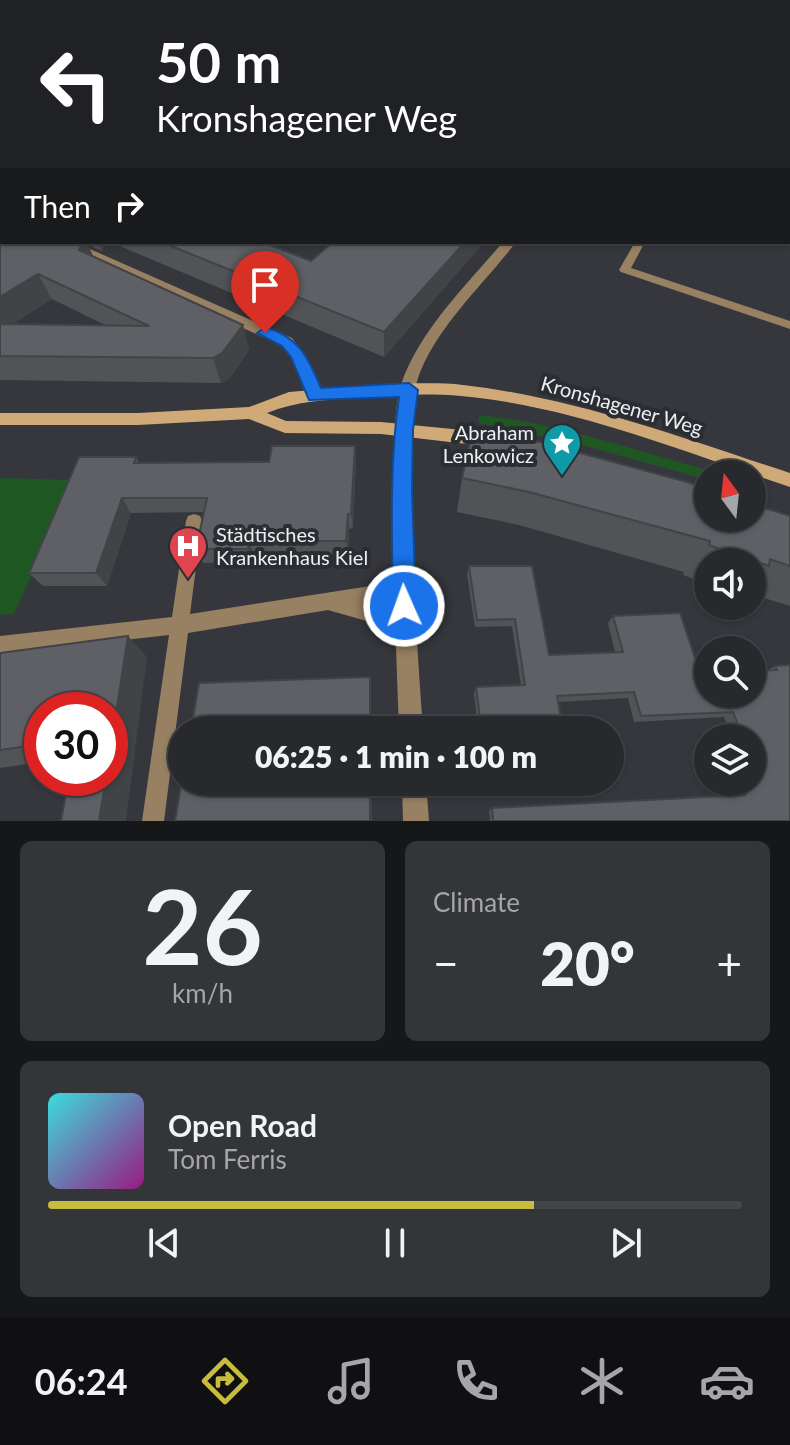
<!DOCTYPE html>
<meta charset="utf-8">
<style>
:root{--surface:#28292d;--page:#343539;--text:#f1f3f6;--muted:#a5a6aa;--line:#444549;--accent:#c6bc3d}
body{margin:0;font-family:Lato,sans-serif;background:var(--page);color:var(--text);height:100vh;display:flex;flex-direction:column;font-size:30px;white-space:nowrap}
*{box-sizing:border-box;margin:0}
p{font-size:26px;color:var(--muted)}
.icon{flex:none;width:44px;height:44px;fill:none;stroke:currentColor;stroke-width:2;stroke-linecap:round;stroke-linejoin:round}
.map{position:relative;height:821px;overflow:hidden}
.details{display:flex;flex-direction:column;gap:20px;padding:20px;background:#161719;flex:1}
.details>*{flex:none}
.guide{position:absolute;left:0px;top:0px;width:790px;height:244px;box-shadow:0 2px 6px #0004,0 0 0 2px var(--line);background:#202124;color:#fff;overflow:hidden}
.needle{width:52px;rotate:345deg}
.buttons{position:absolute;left:694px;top:460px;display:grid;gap:16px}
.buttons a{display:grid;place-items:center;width:72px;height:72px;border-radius:50%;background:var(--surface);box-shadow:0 2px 6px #0004,0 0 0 2px var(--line);font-size:40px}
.speed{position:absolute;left:24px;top:692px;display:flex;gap:16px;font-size:40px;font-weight:700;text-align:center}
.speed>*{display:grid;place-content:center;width:104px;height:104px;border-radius:50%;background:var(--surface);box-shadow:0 2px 6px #0004,0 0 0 2px var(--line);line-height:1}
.speed .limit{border:12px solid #d22;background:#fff;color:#111}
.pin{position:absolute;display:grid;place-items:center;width:68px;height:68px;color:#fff;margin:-82px -34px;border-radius:50% 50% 50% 0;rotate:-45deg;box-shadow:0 0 8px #0007}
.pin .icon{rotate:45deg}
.me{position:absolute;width:88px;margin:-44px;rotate:358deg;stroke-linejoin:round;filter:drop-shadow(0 0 6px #0008)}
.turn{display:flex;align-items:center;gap:28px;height:168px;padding:0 24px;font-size:36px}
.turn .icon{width:104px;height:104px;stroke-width:2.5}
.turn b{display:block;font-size:56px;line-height:68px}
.then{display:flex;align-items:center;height:76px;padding:0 24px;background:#0003;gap:16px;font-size:30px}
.big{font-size:60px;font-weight:800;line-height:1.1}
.details .widget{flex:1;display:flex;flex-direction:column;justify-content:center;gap:12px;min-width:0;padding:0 28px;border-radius:12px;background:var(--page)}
.details .dial{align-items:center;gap:0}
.dial b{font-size:104px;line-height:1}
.song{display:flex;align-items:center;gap:24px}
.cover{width:96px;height:96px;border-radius:12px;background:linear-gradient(135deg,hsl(180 70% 55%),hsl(310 70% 35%))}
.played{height:8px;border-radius:4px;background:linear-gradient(90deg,var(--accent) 70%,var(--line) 70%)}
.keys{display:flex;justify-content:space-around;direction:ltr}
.heat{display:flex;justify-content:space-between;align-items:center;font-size:44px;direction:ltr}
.details .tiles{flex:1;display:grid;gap:20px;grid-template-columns:1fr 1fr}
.widget:last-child{grid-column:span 2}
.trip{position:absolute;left:168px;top:716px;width:456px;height:80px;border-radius:40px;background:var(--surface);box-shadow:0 2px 6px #0004,0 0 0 2px var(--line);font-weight:800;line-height:80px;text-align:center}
.tab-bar{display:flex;height:128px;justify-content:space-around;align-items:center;background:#101012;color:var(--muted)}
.tab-bar .icon{width:56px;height:56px}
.tab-bar .selected{color:var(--accent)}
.tab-bar b{font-size:36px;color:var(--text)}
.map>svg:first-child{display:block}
</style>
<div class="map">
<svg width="790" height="821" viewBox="0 0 790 821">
<rect width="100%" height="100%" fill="#36373c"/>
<g fill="#1f5723">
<path d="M479,415C563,423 643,454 724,474H708V480L571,442L479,423Z"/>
<polygon points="0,478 74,480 14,614 0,615"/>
</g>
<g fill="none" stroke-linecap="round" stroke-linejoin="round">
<g fill="#988162" fill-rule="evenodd">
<polygon points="788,138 790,139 790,145 788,144"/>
<rect x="788" y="225" width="2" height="6"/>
<polygon points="635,242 645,242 631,268 790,321 790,329 621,272 619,270"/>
<polygon points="194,514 200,516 202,521 190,614 403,581 409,583 412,589 409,595 366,603 411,617 414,623 411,629 405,632 328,610 188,633 164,821 142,821 169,635 0,654 0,636 172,617 186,521 188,516"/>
</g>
<g fill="#988162" fill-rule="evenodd">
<polygon points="58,242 74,242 292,338 305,354 323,395 321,399 309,399 292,356 282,346"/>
<path d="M503,242H516C485,283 442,321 421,370C408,401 412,439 412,473C411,559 417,644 423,730H399C396,645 392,560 394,475C395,440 392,399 408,367C430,320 470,281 503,242Z"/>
<polygon points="402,782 426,782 429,821 403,821"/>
</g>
<g fill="#cfaa78" fill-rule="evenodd">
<polygon points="788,116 790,117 790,123 788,122"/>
<path d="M383,384C409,384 437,382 463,385C576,398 682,438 790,473V487C684,452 574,406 461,396C427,393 391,395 357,398C325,400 296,401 267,413L286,421L381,422L493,433L499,435L501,440L499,445L493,447L381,434L285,433L249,419L138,425H0V413H138L249,407L289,392Z"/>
</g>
</g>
<g fill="#525357" fill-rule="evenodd">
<path d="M0,0H596L595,2H2V242H106L102,251L88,245L93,257L243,325L249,350L230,378L221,383L0,380ZM52,299L107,326L12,324Z"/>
<polygon points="709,0 790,0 790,98 788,97 788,2 709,2"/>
<polygon points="110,242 262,242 311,261 333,242 484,242 384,357"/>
<polygon points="136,457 139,463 356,461 353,528 349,529 348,555 254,555 253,562 203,563 196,549 204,512 131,513 107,586 43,586 29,573"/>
<polygon points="462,478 790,516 790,606 752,594 752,562 708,562 708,584 683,575 684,572 519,525 457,512"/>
<polygon points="469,566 549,655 615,652 608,623 613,616 700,673 768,670 775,666 790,665 790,821 490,821 489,811 492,808 737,795 742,782 752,782 752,738 732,738 724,717 634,722 628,698 558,702 562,723 558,728 478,730 474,693 476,687 521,685 512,626 475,627 467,574"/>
<polygon points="0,653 147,657 110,710 42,710 42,762 0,768"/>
</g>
<g fill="#424347">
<polygon points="2,122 2,151 0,152 0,123"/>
<polygon points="83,242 87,242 96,263 79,250"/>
<polygon points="98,242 106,242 102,251"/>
<polygon points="465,242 484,242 384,357 384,332"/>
<polygon points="38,274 52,299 0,332 0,297"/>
<polygon points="243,325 249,350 230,378 221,383 213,358"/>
<polygon points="355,446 356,461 353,528 351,514"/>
<polygon points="122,498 131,513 107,586 96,573"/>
<polygon points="348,514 349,529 348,555 346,541"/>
<polygon points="249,541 254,555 253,562 248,549"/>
<polygon points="128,636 147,657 126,821 99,821 106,778 110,778 110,752"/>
<polygon points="370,677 371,692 371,730 370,730"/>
<rect x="370" y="782" width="2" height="39"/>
</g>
<g fill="#5f6065" stroke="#424347" stroke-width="2">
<polygon points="0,0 590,0 588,2 2,2 2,122 0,123"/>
<polygon points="711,0 790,0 790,71 788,71 788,2 710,2"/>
<polygon points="0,147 2,148 2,242 83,242 79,250 243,325 222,353 213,358 0,356 0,324 149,326 38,274 0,297"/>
<polygon points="161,242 262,242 311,261 333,242 465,242 384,332"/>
<polygon points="473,429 536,441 687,482 708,489 708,518 752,518 752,504 790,516 790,566 770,559 769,566 709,545 710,541 529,492 462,478"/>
<polygon points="272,446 355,446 351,514 348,514 346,541 249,541 248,549 196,549 207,498 122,498 96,573 29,573 79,457 136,457 134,463 269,462"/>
<polygon points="469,566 532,566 549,655 623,652 613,616 680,613 700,673 708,672 708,694 752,694 752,671 777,670 775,666 790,665 790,821 493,821 492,808 745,795 751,782 752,782 755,772 752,763 752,738 743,738 733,712 641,716 634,692 557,696 562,723 481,726 476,687 525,685 515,619 477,620"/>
<polygon points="128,636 110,752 110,710 42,710 42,744 0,750 0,653"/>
<polygon points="370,677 370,730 191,730 199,683"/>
<polygon points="69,778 106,778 99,821 61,821"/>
<polygon points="182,780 182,782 370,782 370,821 175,821"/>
</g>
<path fill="#1a73e8" stroke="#114b97" stroke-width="2" d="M265,327C299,337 308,357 321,388L409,383L418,390L413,430L412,491L416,606L413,614L404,617L396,614L393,606C392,536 389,466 399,397L309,400L291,357L282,346L257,333Z"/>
<defs>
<symbol id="sight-pin" viewBox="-11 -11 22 30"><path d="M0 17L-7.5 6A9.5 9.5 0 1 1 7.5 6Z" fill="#0f9aa8" stroke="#2c2d32"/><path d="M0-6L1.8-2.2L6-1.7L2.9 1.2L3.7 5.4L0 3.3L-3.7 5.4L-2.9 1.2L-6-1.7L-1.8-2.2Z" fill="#fff"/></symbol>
<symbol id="hospital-pin" viewBox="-11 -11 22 30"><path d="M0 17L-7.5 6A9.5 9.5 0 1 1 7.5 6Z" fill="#e0444e" stroke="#2c2d32"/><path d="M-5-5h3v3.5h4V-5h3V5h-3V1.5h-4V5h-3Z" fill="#fff"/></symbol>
</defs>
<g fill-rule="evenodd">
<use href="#sight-pin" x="540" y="421" width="44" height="60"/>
<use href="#hospital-pin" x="166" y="524" width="44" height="60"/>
</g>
<g text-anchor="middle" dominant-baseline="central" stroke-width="8" stroke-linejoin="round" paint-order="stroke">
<g font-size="20" fill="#eeeff2" stroke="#2c2d32">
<text transform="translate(622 405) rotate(16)">Kronshagener Weg</text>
</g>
<g font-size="20" fill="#eeeff2" stroke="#2c2d32" text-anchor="end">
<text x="534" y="432">Abraham<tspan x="534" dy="23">Lenkowicz</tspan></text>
<text x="216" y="534" text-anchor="start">Städtisches<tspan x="216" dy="23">Krankenhaus Kiel</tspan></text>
</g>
</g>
</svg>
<div class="buttons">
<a><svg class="needle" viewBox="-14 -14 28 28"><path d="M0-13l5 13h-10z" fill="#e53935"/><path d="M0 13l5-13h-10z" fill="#a5a6aa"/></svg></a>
<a><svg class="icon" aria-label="sound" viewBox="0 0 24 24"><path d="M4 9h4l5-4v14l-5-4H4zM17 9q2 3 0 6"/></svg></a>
<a><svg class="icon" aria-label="search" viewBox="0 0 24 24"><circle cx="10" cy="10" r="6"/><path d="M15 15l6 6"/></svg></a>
<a><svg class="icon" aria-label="layers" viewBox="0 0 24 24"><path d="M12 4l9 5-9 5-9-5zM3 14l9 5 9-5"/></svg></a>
</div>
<div class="speed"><div class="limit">30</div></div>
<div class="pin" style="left:265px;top:333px;background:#d93025"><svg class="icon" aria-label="arrive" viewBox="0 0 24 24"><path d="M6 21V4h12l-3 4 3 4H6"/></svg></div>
<svg class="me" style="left:404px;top:606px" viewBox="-20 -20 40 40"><circle r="17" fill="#1a73e8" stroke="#fff" stroke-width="3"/><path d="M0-11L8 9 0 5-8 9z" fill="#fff"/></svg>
<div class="trip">06:25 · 1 min · 100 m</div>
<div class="guide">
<div class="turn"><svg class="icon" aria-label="left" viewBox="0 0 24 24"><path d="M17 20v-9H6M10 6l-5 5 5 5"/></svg><div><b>50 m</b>Kronshagener Weg</div></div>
<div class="then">Then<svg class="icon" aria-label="right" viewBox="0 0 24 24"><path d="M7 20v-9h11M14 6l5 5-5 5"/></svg></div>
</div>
</div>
<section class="details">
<div class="tiles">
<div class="widget dial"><b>26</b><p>km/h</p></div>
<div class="widget"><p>Climate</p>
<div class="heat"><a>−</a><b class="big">20°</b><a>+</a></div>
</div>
<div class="widget">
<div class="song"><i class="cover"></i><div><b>Open Road</b><p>Tom Ferris</p></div></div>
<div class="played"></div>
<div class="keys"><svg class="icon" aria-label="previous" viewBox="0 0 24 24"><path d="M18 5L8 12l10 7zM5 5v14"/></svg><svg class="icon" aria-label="pause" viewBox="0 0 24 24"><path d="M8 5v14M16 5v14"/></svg><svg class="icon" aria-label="next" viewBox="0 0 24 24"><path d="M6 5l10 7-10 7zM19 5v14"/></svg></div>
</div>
</div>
</section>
<nav class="tab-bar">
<b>06:24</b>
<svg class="icon selected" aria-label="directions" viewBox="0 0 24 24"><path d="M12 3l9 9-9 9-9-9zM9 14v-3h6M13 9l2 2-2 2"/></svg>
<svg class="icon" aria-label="music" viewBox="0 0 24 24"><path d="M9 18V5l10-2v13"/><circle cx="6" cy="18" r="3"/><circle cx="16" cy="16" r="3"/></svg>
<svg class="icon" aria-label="phone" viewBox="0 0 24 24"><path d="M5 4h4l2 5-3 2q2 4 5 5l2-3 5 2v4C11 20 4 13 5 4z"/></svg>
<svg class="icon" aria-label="climate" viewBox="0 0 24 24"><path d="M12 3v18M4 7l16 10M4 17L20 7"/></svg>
<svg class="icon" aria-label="car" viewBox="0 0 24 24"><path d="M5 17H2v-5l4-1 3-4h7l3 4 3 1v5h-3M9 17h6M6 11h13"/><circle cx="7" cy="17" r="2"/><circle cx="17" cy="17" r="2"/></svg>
</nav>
